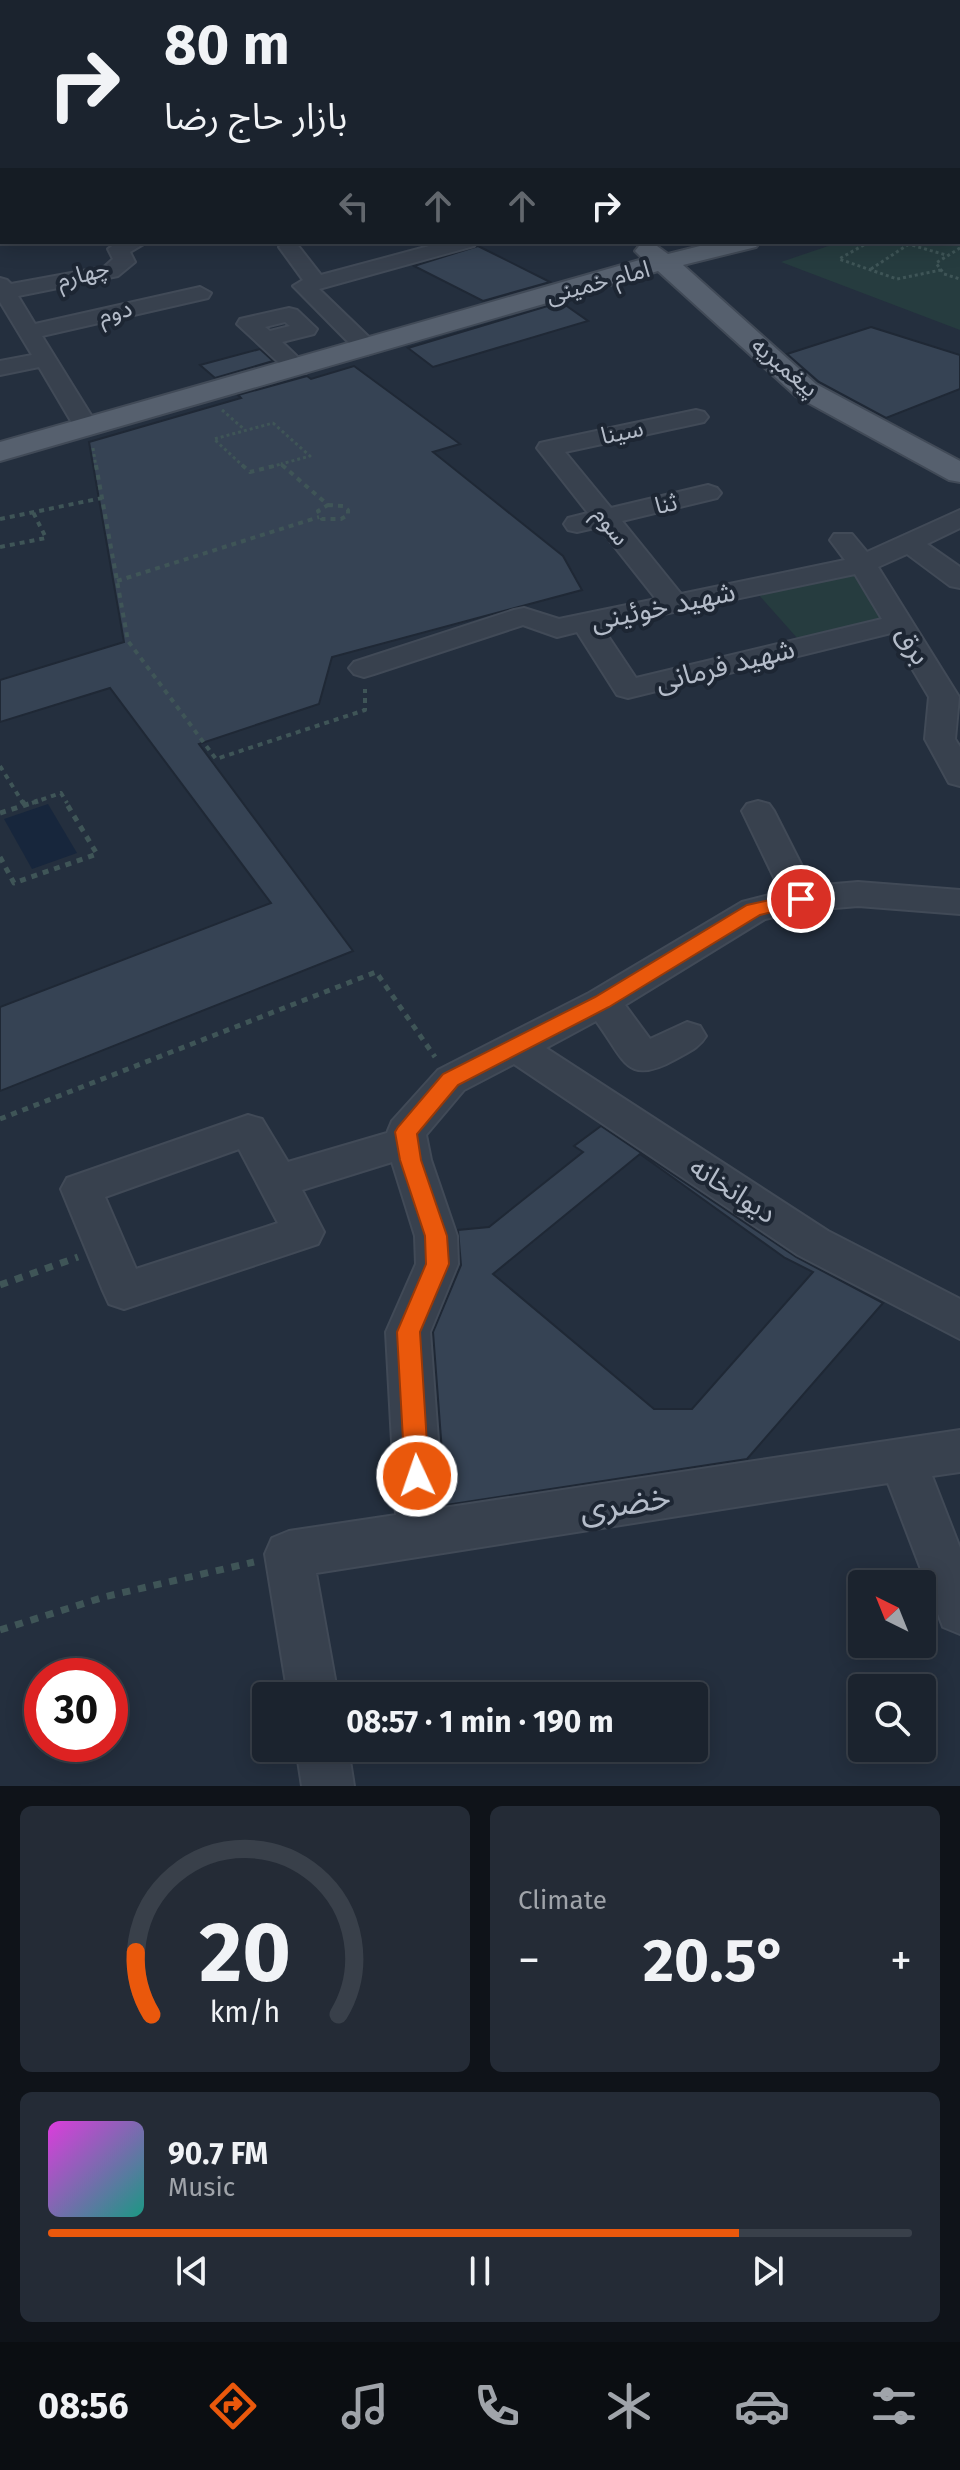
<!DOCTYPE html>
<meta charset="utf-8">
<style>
:root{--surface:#1b232e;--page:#242b36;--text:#f1f3f6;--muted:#a0a4aa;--line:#39404a;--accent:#ea580c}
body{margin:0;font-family:"Fira Sans","Noto Sans Arabic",sans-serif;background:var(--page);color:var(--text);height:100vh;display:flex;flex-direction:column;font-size:30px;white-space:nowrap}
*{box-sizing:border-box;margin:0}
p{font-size:26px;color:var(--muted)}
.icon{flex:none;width:44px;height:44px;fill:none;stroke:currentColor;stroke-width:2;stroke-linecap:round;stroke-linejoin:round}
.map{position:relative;height:1786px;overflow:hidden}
.drawer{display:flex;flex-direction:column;gap:20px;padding:20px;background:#0f1319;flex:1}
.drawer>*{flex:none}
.top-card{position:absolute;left:0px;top:0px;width:960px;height:244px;box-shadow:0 4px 20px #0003,0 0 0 2px var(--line);background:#1b232e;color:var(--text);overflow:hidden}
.needle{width:52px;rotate:317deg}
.tools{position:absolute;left:848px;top:1570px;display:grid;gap:16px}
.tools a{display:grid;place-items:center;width:88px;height:88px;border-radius:8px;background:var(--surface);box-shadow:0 4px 20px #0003,0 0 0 2px var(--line);font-size:40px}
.speed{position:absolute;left:24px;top:1658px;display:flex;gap:16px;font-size:40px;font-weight:700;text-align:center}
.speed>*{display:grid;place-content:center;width:104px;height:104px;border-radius:50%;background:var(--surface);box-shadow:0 4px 20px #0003,0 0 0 2px var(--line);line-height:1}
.speed .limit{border:12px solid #d22;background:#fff;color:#111}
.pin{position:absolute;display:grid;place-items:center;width:68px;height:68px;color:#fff;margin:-34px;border:4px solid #fff;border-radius:50%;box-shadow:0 2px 8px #0007}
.me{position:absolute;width:88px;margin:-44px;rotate:357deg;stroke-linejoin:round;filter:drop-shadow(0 0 6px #0008)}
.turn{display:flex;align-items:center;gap:28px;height:168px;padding:0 32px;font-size:36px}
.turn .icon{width:104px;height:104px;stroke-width:2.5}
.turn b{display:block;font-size:56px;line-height:68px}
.lanes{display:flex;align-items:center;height:76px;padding:0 32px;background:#0003;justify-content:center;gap:40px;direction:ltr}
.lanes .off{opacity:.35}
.big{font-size:60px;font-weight:700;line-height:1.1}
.drawer .card{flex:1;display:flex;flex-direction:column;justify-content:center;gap:12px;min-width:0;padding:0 28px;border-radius:12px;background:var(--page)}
.drawer .dial{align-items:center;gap:0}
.dial svg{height:208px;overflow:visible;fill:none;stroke:var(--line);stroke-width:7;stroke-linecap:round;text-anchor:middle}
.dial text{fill:var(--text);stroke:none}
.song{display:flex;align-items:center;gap:24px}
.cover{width:96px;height:96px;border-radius:12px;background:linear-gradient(135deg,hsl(300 70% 55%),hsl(170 70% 35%))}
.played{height:8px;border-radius:4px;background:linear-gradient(90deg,var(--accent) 80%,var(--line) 80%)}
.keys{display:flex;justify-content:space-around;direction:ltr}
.heat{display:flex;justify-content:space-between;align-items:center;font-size:44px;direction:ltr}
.drawer .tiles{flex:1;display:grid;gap:20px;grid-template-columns:1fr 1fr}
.card:last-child{grid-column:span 2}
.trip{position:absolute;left:252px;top:1682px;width:456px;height:80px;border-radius:8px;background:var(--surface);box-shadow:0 4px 20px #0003,0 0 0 2px var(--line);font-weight:700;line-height:80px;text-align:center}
.dock{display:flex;height:128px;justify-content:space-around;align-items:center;background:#0b0e12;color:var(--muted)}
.dock .icon{width:56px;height:56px}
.dock .current{color:var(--accent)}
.dock b{font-size:36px;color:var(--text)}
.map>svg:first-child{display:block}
</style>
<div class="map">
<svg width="960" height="1786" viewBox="0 0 960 1786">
<rect width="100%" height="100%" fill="#242f3e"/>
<g fill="#263c3f">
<polygon points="960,205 960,330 781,262 840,242 958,242"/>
<polygon points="854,573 883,620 798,639 758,594"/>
</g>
<polygon fill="#17263c" points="48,804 77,853 32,869 4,819"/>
<g fill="#364354" stroke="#1f2835" stroke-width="2" fill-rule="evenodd">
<polygon points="478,246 550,282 483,301 414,266"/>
<polygon points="561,302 588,321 433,367 408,348"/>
<polygon points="871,327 960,355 960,389 886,418 819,382 787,354"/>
<polygon points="260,349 273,361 215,378 200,365"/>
<polygon points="354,366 460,444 433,452 563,556 582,590 332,657 319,704 199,744 353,951 0,1091 0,1007 271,903 110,688 0,722 0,680 124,642 89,442 241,398 238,395 307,376 311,379"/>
<path d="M601,1126L796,1257L883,1303L747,1459L446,1505L433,1332L461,1265L458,1230L489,1227L583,1152L574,1146ZM640,1154L785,1258L813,1272L692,1409H654L493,1274Z"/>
</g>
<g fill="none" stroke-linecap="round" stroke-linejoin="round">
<defs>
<g id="minor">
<polygon points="69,0 90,0 67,2"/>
<polygon points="184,0 214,0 182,2"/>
<polygon points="325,0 370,0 323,2"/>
<polygon points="433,0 449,0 450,1 435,2"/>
<polygon points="505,0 529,0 503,2"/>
<polygon points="649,0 672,0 647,2"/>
<polygon points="937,0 959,0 935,2"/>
<rect x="0" y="17" width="2" height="10"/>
<polygon points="958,63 960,64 960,74 958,73"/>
<rect x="0" y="132" width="2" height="10"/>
<rect x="0" y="218" width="2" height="12"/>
<polygon points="118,242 147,242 130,252 135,262 118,276 18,296 35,324 200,287 211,293 208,298 42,336 99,428 96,433 78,433 39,367 0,375 0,361 32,355 0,302 0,278 7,280 11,284 104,267 113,259 108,249"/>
<polygon points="285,242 296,243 321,275 444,242 477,242 474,246 319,289 375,343 378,348 367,355 359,353 297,290 293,286 303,280 279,247"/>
<path d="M289,308L297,310L317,329L314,334L282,342L309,368L306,373H290L237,324L240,319ZM285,322L290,326L270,331L265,327Z"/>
<path d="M696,410L704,412L708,417L704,422L565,452L611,508L708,485L717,488L721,493L717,498L622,521L681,594L845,560L830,540L834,534H852L867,552L960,510V528L927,544L960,567V588L950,586L907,554L878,567L959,697L955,739L960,747V786L949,783L925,739L929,697L891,633L628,698L617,695L577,632L557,637L523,625L374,674L364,677L354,674L349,668L354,662L514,610L524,608L559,619L656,599L599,527L577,532L568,530L564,524L568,518L588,513L537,448L540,443L549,441ZM855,574L882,619L636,678L602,627Z"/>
<path d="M758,801L769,804L774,811L812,886L858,882L960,890V914L858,906L801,911L765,919L625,1005L650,1039L687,1022L700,1026L706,1036C699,1048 688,1052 676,1059C626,1087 625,1060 596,1021L546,1048L828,1231L960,1299V1339L798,1255L514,1064L464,1090L426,1135L431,1160L457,1236L458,1264L430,1332L443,1508L960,1430V1472L932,1476L960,1548V1634L943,1627L888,1483L316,1573L338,1696H288L265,1554L272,1538L289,1531L396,1515L386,1332L416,1264L415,1236L392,1162L302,1190L324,1232L318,1244L124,1309L109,1304L103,1291L61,1189L67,1178L248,1115L262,1119L288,1162L387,1133L392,1121L438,1070L589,993L742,902L781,892L742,811L747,804ZM239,1149L278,1223L136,1269L105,1197Z"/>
<polygon points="296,1748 348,1748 354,1786 302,1786"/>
</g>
<g id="major">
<polygon points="94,0 115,0 116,2 95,2"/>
<polygon points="130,0 151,0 152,2 131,2"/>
<polygon points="634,0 655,0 656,2 635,2"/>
<polygon points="958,129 960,130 960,144 958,143"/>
<polygon points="958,175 960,175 958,190"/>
<polygon points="716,242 760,242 756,247 683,265 816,384 960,461 960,482 949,480 796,396 658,271 0,461 0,442 643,259 635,251 639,246 657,246 668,254"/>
</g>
</defs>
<use href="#minor" stroke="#414a57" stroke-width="4"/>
<use href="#major" stroke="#414a57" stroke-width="4"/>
<g stroke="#3f5557" stroke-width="3" stroke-dasharray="3 3" stroke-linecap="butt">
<polyline points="869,242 839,259 897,279 941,270"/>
<polyline points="901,242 946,255"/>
<polyline points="960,248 936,263 944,274 960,279"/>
<polyline points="871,269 912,242"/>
<polyline points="222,410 245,430"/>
<polyline points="93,448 96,467"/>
<polyline points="281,464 284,467"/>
<polyline points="244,467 214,439 273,423 310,456 281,464"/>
<polyline points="271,467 281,464"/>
</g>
<g stroke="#3f5557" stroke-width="4" stroke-dasharray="5 5" stroke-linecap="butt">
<polyline points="96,465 128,641 216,759 365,710 365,689"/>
<polyline points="242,465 250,472 278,465"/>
<polyline points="282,465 328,505"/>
<polygon points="328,505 343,506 348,510 348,515 341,519 322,519 318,511"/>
<polyline points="0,519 102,498"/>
<polyline points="0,547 46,538 33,512"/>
<polyline points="117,581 319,517"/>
<polyline points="0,766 23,803"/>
<polyline points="32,803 61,793 67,803"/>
</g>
<g stroke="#3f5557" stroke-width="5" stroke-dasharray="6 6" stroke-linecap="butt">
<polyline points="22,801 25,805"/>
<polyline points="0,813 38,801"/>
<polyline points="0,857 14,883 97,854 65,801"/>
<polyline points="0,1119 376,972 435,1057"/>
</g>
<g stroke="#3f5557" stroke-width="7" stroke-dasharray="8 8" stroke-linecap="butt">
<polyline points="0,1285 78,1257"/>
<polyline points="0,1630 104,1597 254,1562"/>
</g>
<use href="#minor" fill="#38414e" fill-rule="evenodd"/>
<use href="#major" fill="#56606e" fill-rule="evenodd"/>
</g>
<polygon fill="#ea580c" stroke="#983908" stroke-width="2" points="801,893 807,895 810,899 807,903 760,915 609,1007 458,1085 417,1134 421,1160 447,1236 449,1264 420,1332 429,1476 426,1484 417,1488 408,1484 405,1476 397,1332 426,1264 425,1236 400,1160 395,1132 398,1127 443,1074 595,997 747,905"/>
<g text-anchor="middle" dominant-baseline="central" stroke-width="8" stroke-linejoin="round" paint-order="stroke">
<g font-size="24" fill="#b4bcc9" stroke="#1d2633">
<text transform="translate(83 274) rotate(-15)">چهارم</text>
<text transform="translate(598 282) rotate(-15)">امام خمینی</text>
<text transform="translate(115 312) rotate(-16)">دوم</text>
<text transform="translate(785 367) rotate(40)">پیغمبریه</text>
<text transform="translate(622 432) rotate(-12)">سینا</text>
<text transform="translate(666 504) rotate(-13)">ثنا</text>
<text transform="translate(611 526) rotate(51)">سوم</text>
</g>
<g font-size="28" fill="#b4bcc9" stroke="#1d2633">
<text transform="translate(663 606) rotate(-12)">شهید خوئینی</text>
<text transform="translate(913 645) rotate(58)">برق</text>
<text transform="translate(725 665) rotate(-14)">شهید فرمانی</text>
<text transform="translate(733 1190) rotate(33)">دیوانخانه</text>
</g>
<g font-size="34" fill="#b4bcc9" stroke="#1d2633">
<text transform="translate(625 1503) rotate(-9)">خضری</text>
</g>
</g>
</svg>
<div class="tools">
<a><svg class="needle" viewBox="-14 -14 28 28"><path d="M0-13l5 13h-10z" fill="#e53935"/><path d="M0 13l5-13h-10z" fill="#a0a4aa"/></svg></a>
<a><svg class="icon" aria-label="search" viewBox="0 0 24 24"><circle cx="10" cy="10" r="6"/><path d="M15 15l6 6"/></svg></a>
</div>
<div class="speed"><div class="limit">30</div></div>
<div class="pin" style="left:801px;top:899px;background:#d93025"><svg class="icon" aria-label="arrive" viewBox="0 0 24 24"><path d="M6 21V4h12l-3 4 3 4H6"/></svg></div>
<svg class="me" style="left:417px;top:1476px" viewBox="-20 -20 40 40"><circle r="17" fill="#ea580c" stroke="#fff" stroke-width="3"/><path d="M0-11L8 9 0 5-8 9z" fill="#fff"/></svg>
<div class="trip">08:57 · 1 min · 190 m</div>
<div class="top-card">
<div class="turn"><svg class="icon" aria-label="right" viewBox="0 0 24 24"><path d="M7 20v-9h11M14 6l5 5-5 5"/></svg><div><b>80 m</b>بازار حاج رضا</div></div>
<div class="lanes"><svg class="icon off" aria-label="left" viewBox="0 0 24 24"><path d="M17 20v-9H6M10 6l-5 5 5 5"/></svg><svg class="icon off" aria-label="ahead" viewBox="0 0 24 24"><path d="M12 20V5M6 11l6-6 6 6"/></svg><svg class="icon off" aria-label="ahead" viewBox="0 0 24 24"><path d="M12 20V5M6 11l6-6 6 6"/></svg><svg class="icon" aria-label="right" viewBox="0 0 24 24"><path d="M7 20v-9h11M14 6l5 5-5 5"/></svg></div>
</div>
</div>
<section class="drawer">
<div class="tiles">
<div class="card dial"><svg viewBox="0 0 100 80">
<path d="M14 69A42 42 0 1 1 86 69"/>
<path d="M14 69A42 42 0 0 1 8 45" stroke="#ea580c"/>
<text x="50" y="56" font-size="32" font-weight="700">20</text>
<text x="50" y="72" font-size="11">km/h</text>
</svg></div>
<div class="card"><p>Climate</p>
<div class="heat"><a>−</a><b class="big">20.5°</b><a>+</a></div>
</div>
<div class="card">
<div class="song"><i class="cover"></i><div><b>90.7 FM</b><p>Music</p></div></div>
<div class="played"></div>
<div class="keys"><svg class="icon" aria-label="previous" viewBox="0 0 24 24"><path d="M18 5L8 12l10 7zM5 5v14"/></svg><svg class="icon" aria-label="pause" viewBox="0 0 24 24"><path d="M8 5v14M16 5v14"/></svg><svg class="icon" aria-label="next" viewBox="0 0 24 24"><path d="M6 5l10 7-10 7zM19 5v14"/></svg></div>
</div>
</div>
</section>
<nav class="dock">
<b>08:56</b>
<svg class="icon current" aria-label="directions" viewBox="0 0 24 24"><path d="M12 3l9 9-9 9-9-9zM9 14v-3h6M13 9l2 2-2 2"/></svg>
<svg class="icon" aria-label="music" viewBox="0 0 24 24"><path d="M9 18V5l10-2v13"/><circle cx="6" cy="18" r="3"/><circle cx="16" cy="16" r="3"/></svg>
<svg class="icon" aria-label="phone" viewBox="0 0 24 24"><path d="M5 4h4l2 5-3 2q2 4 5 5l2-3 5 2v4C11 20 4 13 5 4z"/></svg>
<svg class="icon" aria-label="climate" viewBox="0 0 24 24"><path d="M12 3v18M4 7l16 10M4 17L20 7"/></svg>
<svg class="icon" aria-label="car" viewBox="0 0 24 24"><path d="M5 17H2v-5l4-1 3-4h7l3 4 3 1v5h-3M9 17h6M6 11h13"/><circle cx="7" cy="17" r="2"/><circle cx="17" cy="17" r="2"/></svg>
<svg class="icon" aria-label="filters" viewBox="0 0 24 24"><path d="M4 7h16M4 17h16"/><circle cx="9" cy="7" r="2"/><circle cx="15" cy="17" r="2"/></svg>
</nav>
